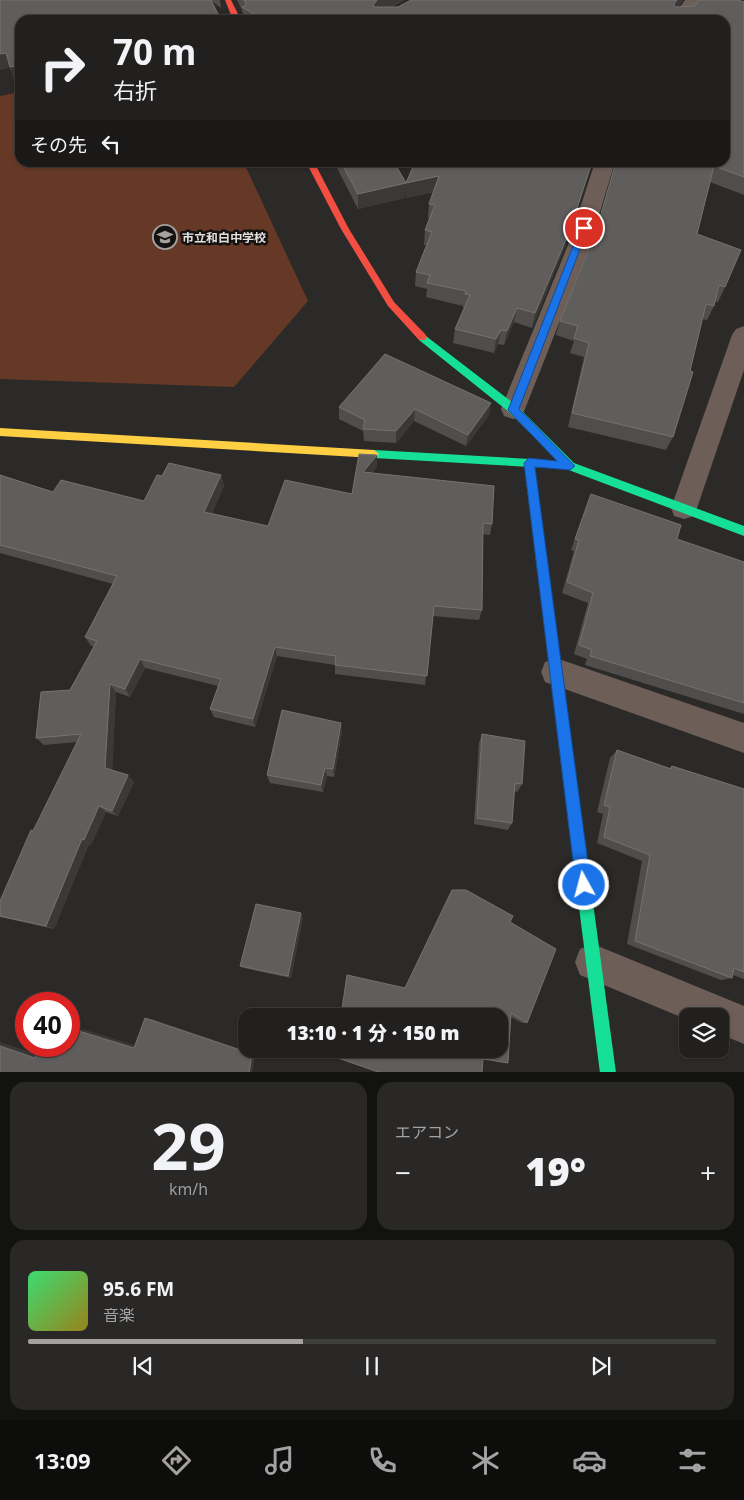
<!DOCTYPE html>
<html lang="ja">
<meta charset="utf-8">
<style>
:root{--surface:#21201e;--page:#292827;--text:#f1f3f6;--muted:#a2a3a4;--line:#3e3e3c;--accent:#a4a1a0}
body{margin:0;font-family:"Open Sans","Noto Sans JP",sans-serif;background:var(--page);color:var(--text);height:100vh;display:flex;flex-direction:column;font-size:19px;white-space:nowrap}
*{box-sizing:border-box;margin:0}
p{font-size:16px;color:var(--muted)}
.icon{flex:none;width:28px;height:28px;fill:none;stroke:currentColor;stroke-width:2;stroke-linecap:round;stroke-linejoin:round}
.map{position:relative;height:1072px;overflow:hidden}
.sheet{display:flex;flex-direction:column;gap:10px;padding:10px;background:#121210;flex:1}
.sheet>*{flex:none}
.guide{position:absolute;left:15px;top:15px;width:715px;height:152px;border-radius:15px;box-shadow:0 1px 4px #0004,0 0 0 1px var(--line);background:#21201e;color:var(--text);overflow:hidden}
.fabs{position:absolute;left:679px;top:1008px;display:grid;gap:10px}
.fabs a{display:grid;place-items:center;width:50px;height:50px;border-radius:10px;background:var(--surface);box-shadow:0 1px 4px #0004,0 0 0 1px var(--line);font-size:25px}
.speed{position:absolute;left:15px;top:992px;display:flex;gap:10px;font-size:25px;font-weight:700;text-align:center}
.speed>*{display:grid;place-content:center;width:65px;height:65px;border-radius:50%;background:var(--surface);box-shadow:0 1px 4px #0004,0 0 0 1px var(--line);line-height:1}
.speed .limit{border:8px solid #d22;background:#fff;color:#111}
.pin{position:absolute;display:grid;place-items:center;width:42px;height:42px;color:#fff;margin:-21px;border:2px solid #fff;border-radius:50%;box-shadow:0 1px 5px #0007}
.me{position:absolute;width:55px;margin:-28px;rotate:353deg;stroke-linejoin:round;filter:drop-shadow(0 0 4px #0008)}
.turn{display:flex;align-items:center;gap:18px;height:105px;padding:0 15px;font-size:22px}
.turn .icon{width:65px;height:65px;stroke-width:2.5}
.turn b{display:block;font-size:35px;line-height:42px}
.then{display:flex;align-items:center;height:48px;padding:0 15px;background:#0003;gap:10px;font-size:19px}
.big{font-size:38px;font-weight:800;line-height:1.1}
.sheet .widget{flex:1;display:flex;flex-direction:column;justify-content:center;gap:8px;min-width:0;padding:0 18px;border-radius:15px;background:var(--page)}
.sheet .dial{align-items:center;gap:0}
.dial b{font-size:65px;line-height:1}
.song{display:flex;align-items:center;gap:15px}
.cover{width:60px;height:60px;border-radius:8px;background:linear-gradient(135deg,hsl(140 70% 55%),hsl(50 70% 35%))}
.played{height:5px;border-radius:2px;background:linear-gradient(90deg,var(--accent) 40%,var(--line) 40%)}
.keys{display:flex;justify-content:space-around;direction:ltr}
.heat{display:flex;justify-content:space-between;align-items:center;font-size:28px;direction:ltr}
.sheet .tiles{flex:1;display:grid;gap:10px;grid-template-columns:1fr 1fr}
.widget:last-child{grid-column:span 2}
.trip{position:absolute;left:238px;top:1008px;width:270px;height:50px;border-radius:15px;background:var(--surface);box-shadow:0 1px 4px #0004,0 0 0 1px var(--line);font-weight:800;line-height:50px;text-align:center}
.menu{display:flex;height:80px;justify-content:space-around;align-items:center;background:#0d0d0c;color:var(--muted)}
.menu .icon{width:35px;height:35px}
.menu .current{color:var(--accent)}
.menu b{font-size:22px;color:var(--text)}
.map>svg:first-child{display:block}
</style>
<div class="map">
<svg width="744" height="1073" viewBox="0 0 744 1073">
<rect width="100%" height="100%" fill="#2c2a28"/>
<polygon fill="#653925" points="20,92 20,162 244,163 308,301 234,387 0,379 0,96"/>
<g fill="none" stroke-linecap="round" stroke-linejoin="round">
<g fill="#6d5e57" fill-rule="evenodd">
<polygon points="685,0 702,0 689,20 671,20"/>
<polygon points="595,162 615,162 590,245 525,409 522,416 513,419 504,416 501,409 568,245"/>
<polygon points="744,326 744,370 697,508 694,516 684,519 674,516 671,508 732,335 736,329"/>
<polygon points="556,658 744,723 744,753 545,682 541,672 545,662"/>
<polygon points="593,944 744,1006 744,1044 720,1034 720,1016 688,1016 688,1020 580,975 575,962 580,949"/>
</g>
<g fill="#16e098" fill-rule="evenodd">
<polygon points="422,333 517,406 574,463 744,526 744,536 566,469 509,412 419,340 417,337"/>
<polygon points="374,450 548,460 553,464 548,468 374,458 369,454"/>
<polygon points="577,829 582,831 584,836 616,1073 600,1073 570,836 572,831"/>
</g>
<g fill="#ffcf43" fill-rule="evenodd">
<polygon points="0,428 374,450 379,454 374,458 0,436"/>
<polygon points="529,459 534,463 584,836 582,841 577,843 572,841 570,836 524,463"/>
</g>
<g fill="#f24e42" fill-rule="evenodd">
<polygon points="225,0 231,0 241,20 233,20"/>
<polygon points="306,162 314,162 349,229 394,302 425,334 427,337 425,340 419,340 388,306 341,229"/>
</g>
</g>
<g fill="#504e4d">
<polygon points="0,0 220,0 221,8 213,2 20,20 20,81 15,82 10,68"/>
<polygon points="237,0 404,0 392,7 398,7 411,0 683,0 678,7 743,2 744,0 744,195 710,182 697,234 725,287 718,302 715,301 714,306 707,320 702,319 673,437 666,450 568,427 584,357 570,353 574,341 556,335 560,321 725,20 244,20 242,10"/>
<polygon points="334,162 394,162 406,183 405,198 358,209"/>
<polygon points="415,162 566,244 532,328 514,322 504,345 498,344 494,353 453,343 455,329 464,308 463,308 463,306 426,297 427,289 415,286 416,272 426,245 424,245 425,230 429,219 428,218 429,204 434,192 406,198 406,183"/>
<polygon points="385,354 489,415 466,446 414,421 396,443 364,441 363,431 339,419 339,407"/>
<polygon points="377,455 377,466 372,473 492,524 490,535 483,534 482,610 479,620 433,616 425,685 335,674 335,665 277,656 255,727 214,717 210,709 218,686 145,668 130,697 116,692 112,770 128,775 134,782 118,816 106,812 91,845 89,844 54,929 0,917 0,901 77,742 44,745 36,738 70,690 94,647 91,646 85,637 113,584 0,553 0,475 53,492 144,501 162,476 221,475 224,486 212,513 268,526 352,494"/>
<polygon points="591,494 677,539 744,562 744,714 585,665 587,659 574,654 588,603 562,593 574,551 571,550"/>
<polygon points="342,732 334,777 327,776 323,792 270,783 267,775"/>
<polygon points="482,734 522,784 517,792 514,791 512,823 508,830 474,824 479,743"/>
<polygon points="617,750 669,768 672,766 744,789 744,979 733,975 732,978 721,980 627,944 642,861 597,843 603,814 597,812 610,758"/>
<polygon points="303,917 291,978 244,968 240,966"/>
<polygon points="510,922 527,1023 522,1023 511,1017 483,1059 405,988"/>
</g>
<g fill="#3b3938">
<polygon points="377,0 404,0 377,14 373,5"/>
<polygon points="677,0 683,0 669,19 674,4"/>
<polygon points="350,14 350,20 339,20"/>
<polygon points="6,53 20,65 20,81 15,82 10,68 0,70 0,54"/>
<polygon points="592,162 593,162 566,244 532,328 535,313"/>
<polygon points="439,176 438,191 406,198 406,183"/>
<polygon points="406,183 405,198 358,209 358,194"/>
<polygon points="517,308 514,322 504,345 507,331"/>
<polygon points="501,330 498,344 494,353 496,339"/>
<polygon points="491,403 489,415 466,446 468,435"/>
<polygon points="415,409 414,421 396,443 396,431"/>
<polygon points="377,455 377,466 363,483 363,472"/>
<polygon points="221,475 224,486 208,522 204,512"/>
<polygon points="275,647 277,656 255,727 253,719"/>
<polygon points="140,659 145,668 130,697 125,689"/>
<polygon points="110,684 116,692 112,775 105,768"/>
<polygon points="341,723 342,732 334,777 333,769"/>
<polygon points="325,768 327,776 323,792 321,785"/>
<polygon points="128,775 134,782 118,816 112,811"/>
<polygon points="99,806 106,812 91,845 84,840"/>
<polygon points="82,839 89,844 54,929 46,926"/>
<polygon points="301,913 303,917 291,978 288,976"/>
<polygon points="145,1018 152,1019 256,1054 252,1073 249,1073"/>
<polygon points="69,1025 141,1047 134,1048 69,1028"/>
<polygon points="0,1042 45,1057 35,1058 0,1046"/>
</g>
<g fill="#605e5d" stroke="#757271">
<polygon points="0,0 211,0 221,20 20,20 20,65 10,67 6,53 0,54"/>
<polygon points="244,0 377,0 373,5 375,7 398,7 411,0 677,0 674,4 675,7 695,6 699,0 738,0 744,2 744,177 714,166 697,234 741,250 725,287 719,285 714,306 706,304 690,371 693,372 673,437 572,413 589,343 574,338 578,326 560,321 596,231 616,162 725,162 725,20 359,20 350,14 339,20 264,20 242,7 245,6 246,4"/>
<polygon points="341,162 394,162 406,183 358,194"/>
<polygon points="415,162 592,162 570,230 535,313 517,308 507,331 501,330 496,339 455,329 470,295 465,294 466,291 427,283 430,275 416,272 432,232 425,230 435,205 429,204 439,176 406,183"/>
<polygon points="385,354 491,403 468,435 415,409 396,431 363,429 365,420 339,407"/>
<polygon points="359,454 377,455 363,472 494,486 492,524 483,523 482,610 434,606 427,676 335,665 336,656 275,647 253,719 210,709 221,679 140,659 125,689 110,684 105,768 128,775 112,811 99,806 84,840 82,839 46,926 0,916 0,901 31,830 33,831 81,734 36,738 41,692 70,690 97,641 85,637 117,576 0,545 0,475 53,492 61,480 144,501 157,475 162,476 169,463 221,475 204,512 268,526 285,480 352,494"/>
<polygon points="591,494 681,525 677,539 744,562 744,703 590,656 592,650 579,645 593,593 567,582 579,540 575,539"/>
<polygon points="282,710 341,723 333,769 325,768 321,785 267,775"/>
<polygon points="482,734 525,741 522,784 515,783 512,823 477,818"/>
<polygon points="617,750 671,769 672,766 744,789 744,972 734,968 732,978 635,941 650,855 604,837 610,807 604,805"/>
<polygon points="452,890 466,890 513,916 510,922 556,949 527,1023 511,1013 508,1063 483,1059 482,1073 381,1073 335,1057 336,1049 499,1049 499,1016 341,1016 347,975 405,988"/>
<polygon points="256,904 301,913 288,976 240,966"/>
<polygon points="145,1018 252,1054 249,1073 0,1073 0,1046 35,1058 40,1046 69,1046 69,1028 134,1048"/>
</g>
<polygon fill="#1a73e8" stroke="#114b97" points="581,226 587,226 588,228 519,409 575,466 570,470 535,467 591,885 589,890 584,892 578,890 576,885 524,463 529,458 557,461 508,410"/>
<defs>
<symbol id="school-ring" viewBox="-11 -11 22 22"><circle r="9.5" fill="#141211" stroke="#a4a1a0" stroke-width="1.5"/><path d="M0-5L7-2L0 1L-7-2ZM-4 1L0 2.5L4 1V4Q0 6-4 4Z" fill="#a4a1a0"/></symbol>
</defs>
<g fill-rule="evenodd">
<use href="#school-ring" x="151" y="223" width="28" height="28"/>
</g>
<g text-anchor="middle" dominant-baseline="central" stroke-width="5" stroke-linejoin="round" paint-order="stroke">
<g font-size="12" font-weight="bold" fill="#e4e1e0" stroke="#141211" text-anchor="start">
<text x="182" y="237">市立和白中学校</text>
</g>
</g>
</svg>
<div class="fabs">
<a><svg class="icon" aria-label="layers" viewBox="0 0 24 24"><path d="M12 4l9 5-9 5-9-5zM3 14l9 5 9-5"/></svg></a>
</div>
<div class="speed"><div class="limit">40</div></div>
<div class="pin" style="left:584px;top:228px;background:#d93025"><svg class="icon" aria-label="arrive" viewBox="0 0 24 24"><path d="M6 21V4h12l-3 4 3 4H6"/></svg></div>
<svg class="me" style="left:584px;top:885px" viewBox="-20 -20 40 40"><circle r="17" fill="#1a73e8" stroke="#fff" stroke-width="3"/><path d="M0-11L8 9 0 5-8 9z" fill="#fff"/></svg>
<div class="trip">13:10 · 1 分 · 150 m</div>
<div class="guide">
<div class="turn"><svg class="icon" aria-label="right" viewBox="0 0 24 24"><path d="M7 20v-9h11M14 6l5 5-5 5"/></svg><div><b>70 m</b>右折</div></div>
<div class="then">その先<svg class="icon" aria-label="left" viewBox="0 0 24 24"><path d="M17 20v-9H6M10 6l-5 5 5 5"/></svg></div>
</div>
</div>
<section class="sheet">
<div class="tiles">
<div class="widget dial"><b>29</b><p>km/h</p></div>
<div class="widget"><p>エアコン</p>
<div class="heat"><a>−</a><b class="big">19°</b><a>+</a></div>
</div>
<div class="widget">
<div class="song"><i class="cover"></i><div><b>95.6 FM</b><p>音楽</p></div></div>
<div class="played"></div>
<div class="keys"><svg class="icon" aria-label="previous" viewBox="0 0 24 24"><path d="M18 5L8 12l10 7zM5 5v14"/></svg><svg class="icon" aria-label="pause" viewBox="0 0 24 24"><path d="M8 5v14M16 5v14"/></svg><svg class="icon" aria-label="next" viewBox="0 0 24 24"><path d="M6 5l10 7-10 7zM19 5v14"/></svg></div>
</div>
</div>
</section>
<nav class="menu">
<b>13:09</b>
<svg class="icon current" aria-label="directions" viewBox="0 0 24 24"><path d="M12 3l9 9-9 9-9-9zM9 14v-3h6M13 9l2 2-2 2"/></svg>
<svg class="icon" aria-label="music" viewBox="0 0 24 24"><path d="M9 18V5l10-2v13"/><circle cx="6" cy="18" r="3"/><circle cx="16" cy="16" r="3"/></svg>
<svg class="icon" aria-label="phone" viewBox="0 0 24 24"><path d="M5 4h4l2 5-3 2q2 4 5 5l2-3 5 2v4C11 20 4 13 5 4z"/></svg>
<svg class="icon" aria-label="climate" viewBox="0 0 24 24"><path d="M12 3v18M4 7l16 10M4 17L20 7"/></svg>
<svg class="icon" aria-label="car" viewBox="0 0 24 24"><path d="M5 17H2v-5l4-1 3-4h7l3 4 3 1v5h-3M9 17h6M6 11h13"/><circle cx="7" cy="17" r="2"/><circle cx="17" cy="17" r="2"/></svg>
<svg class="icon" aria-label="filters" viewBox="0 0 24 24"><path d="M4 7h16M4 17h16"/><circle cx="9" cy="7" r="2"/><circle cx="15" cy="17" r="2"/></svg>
</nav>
